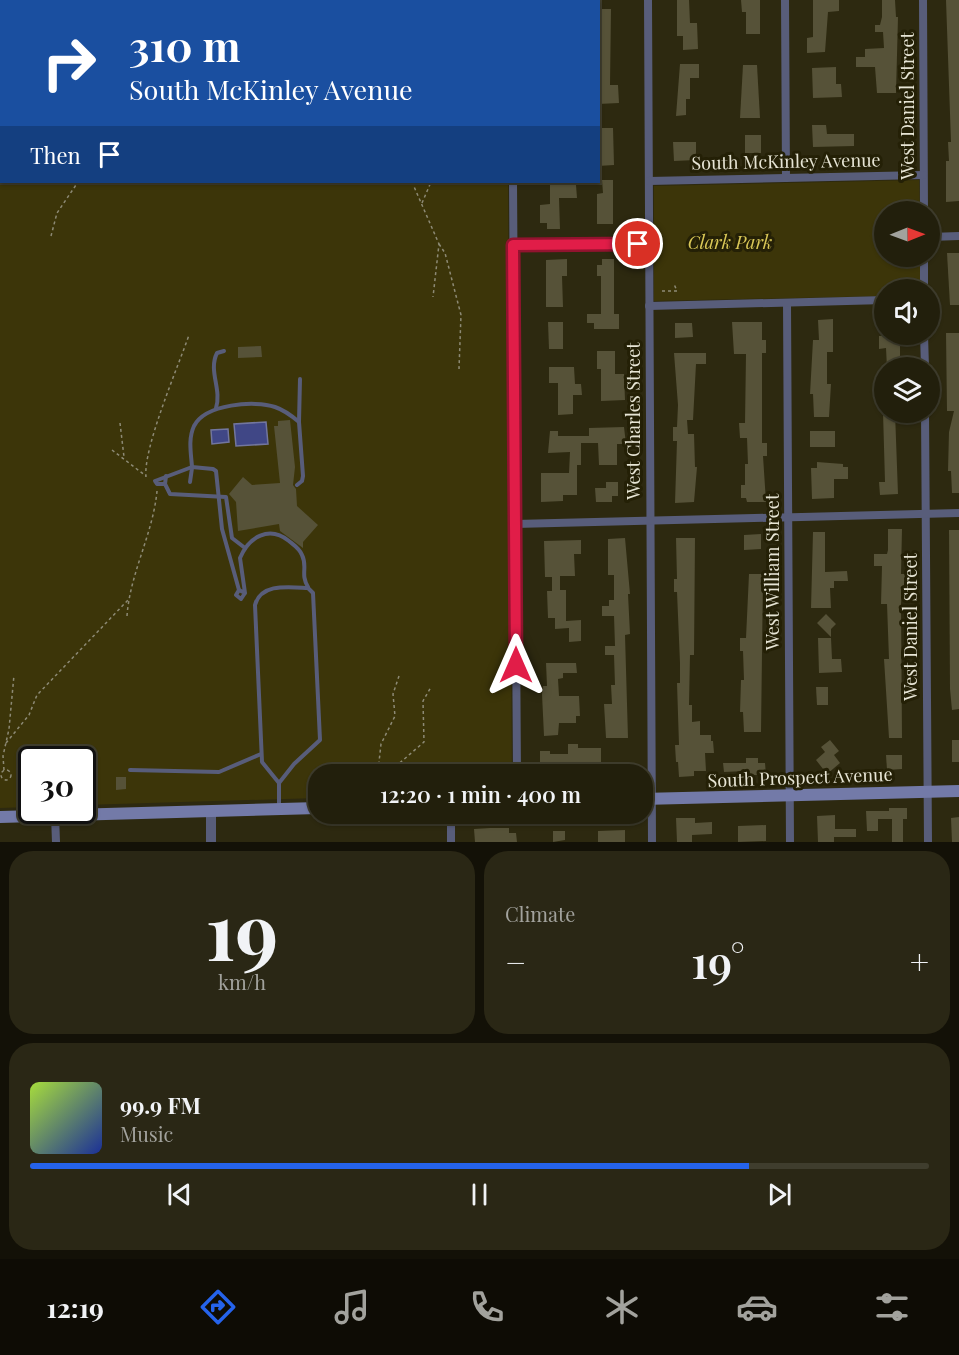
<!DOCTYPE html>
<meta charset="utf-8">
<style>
:root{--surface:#221f0c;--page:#2a2715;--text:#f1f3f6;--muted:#a2a29d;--line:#3f3d2d;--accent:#2563eb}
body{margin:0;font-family:"Playfair Display",serif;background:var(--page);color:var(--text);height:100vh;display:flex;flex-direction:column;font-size:22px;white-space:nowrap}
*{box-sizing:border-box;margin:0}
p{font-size:20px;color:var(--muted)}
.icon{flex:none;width:33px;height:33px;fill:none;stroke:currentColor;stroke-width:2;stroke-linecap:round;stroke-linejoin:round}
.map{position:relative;height:842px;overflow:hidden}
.side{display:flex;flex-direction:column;gap:9px;padding:9px;background:#131107;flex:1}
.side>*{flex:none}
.hud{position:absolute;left:0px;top:0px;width:600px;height:183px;box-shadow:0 2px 4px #0004,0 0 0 2px var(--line);background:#1a4fa0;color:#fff;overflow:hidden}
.needle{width:39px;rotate:89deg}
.tools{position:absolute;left:874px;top:201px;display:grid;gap:12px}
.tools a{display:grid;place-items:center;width:66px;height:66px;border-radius:50%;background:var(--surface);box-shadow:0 2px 4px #0004,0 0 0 2px var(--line);font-size:30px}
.speed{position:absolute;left:18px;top:746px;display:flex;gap:12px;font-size:30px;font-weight:700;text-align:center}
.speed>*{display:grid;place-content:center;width:78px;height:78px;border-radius:50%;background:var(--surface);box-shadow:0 2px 4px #0004,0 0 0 2px var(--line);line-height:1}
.speed .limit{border:3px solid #111;border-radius:9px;background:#fff;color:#111}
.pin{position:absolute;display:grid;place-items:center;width:51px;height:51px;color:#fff;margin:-26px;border:3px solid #fff;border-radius:50%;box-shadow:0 2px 6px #0007}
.me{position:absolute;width:66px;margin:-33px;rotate:0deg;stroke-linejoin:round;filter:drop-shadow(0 0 4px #0008)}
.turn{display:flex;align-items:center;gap:21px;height:126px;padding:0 30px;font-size:27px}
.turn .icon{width:78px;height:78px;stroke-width:2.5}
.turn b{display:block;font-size:42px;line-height:51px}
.then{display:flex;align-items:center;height:57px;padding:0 30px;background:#0003;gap:12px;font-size:22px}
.big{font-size:45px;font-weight:600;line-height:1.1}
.side .widget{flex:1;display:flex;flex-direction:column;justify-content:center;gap:9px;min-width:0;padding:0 21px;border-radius:24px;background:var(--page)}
.side .dial{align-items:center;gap:0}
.dial b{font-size:78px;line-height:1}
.song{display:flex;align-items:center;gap:18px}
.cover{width:72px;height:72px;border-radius:9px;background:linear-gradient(135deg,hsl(80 70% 55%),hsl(230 70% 35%))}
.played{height:6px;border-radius:3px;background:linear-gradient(90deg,var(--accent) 80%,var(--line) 80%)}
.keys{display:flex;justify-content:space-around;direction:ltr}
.heat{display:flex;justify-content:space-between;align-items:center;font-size:33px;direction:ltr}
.side .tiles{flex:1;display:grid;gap:9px;grid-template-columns:1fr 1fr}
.widget:last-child{grid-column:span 2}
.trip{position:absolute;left:308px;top:764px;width:345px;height:60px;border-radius:24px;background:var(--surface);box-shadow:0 2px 4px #0004,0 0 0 2px var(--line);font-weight:600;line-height:60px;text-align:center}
.menu{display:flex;height:96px;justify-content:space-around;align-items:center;background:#0e0c05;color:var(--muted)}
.menu .icon{width:42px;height:42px}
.menu .selected{color:var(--accent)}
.menu b{font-size:27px;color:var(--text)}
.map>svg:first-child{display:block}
</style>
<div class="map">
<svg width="959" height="842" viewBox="0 0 959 842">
<rect width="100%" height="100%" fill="#2d2910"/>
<g fill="#3c3509">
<polygon points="0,0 506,0 2,2 2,182 508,182 512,774 318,774 318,798 83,805 82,759 32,759 31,807 0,808"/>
<polygon points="919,180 920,211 885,212 885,256 920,257 921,289 885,290 885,296 654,301 654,186"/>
</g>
<g fill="#404786" stroke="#72769e" stroke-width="1.5">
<polygon points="266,422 268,444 236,446 234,424"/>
<polygon points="228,429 229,442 212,444 211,430"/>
</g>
<g fill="#565238">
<polygon points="677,0 689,0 690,23 697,23 698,49 683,50 683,36 677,36"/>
<polygon points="741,0 760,0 760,34 746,34 746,12 742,12"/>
<polygon points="813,0 839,0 839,11 828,12 825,52 807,53 807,38 813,37"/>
<polygon points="882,0 895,0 896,17 898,17 896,93 877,93 875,67 856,67 856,57 865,57 865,49 884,48 883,32 875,32 875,25 880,25 882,17"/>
<polygon points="946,0 959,0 959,201 946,202 946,161 949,161 948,142 951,142"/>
<polygon points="598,9 611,9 610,85 618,85 619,103 598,104"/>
<polygon points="680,64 699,64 699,78 690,78 690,99 686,99 686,115 676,116"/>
<polygon points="743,65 757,65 760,118 740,118"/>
<polygon points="836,67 836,84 841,84 842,97 813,98 812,68"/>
<polygon points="812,125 826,125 827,134 854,134 854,146 813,147"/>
<polygon points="598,128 613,128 614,165 598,166"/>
<rect x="745" y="135" width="16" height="18"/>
<polygon points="673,142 696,142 696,160 674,161"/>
<polygon points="602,180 613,180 613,224 597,224 597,194 603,193"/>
<polygon points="550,182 576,185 577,198 559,198 560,229 547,229 547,223 540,223 540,205 550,204"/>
<polygon points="947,253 959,253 959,305 950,305"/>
<polygon points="567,259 567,276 562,276 563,307 546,307 546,260"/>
<polygon points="602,259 614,259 614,314 619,314 619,329 594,329 594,323 587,323 587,314 601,314 601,276 597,276 597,265 602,265"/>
<polygon points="833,319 833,352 827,352 827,384 831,384 829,417 814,417 813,394 810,394 813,340 819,340 818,320"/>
<polygon points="548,322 563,322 563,349 549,349"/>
<polygon points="732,322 762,322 762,340 766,340 766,353 762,353 762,443 767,443 767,456 763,456 766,502 747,502 746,498 741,498 741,485 745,485 745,464 748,464 747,438 740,438 739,423 745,423 746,354 734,354"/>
<polygon points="675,323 692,323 693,337 675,338"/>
<polygon points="946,333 959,333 959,493 952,493 951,471 948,471 949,432 954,411 947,411"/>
<polygon points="900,335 900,368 887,368 886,348 879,349 879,336"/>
<polygon points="261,346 262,357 238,358 238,347"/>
<polygon points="597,351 615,351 615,374 624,374 625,400 601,401 601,369 597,369"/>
<polygon points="674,353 706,353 706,364 696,364 693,420 687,420 688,434 694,434 695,467 697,467 694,502 675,503 677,441 673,441 673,427 677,427 678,405"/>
<polygon points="549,367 574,367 575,384 581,384 582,395 573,395 573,414 558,415 558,383 549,383"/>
<rect x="874" y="379" width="11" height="13"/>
<polygon points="883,412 895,412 898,494 880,495 879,482 885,482"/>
<polygon points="290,420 295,467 293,485 296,489 297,506 318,525 303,542 303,548 280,531 279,524 238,531 236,502 229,494 243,477 252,485 280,483 274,426 278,426 278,421"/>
<polygon points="624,427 626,444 617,444 617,465 599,465 598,443 581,443 581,465 577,465 577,495 563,495 563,501 541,502 541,473 569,473 570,452 548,453 550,431 558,431 558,436 589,436 589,428"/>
<rect x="810" y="431" width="25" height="16"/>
<polygon points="817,462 843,464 843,467 848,467 848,479 834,479 834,498 812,499 811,468 817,468"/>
<polygon points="606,482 618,482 618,496 612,496 612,502 596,502 595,488 606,488"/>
<polygon points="888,529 902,529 901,574 905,574 905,585 902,586 901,604 902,738 889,738 884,659 889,659 887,604 881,604 882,566 874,566 874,554 887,554 888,550"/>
<polygon points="949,530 959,530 959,709 952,710 950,689"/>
<polygon points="813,532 825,532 825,572 847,571 848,581 834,581 834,588 830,588 831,608 811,608"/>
<polygon points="761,534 761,549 744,550 744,535"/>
<polygon points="625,538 630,594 628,594 630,634 625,635 628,738 606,738 604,704 612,704 611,685 615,685 614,655 605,655 605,646 615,646 614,616 602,616 602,606 609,606 609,600 614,600 614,575 608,575 608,539"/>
<polygon points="676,538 695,538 694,655 690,655 689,705 692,705 692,722 700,721 700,735 711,735 711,741 713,741 714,753 705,753 706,771 694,771 694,776 679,777 678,762 676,762 675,745 679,745 677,683 680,683 680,663 677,592 674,592 674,579 677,579"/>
<polygon points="581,540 581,554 574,554 575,576 560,576 560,590 566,590 566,621 581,620 581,641 569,642 569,628 555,629 555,618 548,618 547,591 552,591 552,577 545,577 544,541"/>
<polygon points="749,574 763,574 761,732 744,732 743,712 740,712 741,680 744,680 743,651 740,651 740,638 746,638"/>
<polygon points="826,614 836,624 831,629 831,637 817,623"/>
<polygon points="818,638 831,638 832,659 841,659 842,672 819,673"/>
<polygon points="546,663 576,663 577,673 563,673 563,678 558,679 559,696 579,696 580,716 576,716 576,723 559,723 558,735 544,736 542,694 543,686 547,686"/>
<polygon points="816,687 828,687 828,705 817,705"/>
<polygon points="830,740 839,751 834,755 840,763 827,774 816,760 825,752 821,747"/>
<rect x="952" y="740" width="7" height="22"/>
<polygon points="568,744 578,744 578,748 601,748 601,772 584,772 584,767 569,767 569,770 557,770 557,774 540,774 540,751 550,751 550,754 568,754"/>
<polygon points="886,755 902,755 902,769 887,770"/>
<polygon points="746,758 758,758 758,763 765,763 766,775 746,775 746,771 724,772 723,763 746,763"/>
<polygon points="116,777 126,777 126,789 116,790"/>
<polygon points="889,808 907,808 907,819 903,819 903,842 892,842 892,819 878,819 878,831 867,831 866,811 889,811"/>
<polygon points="835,815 835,829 856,829 856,837 834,837 834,842 818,842 817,816"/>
<polygon points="959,817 959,842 952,842 951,818"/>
<polygon points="676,818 695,818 695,823 712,822 712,834 692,835 692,842 677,842"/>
<polygon points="766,825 766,841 738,842 738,826"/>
<polygon points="490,828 509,828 509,833 516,833 517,842 475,842 474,829"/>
<polygon points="625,830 625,842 598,842 598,831"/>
<polygon points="553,831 565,831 565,840 553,842"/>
</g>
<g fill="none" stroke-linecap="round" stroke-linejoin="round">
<g stroke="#8d8a75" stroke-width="1.5" stroke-dasharray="3 3" stroke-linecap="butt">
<polyline points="253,2 255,0"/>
<polyline points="345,2 346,0"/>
<polyline points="0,146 2,145"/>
<polyline points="412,182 439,244 433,297"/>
<polyline points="422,203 431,182"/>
<polyline points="51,236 57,213 78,182"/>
<polyline points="439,244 445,253 461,315 459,369"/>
<polyline points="662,291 677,291 674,284"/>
<polyline points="120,423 124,457"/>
<polyline points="112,450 146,476"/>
<path d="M146,477C143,448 178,367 189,335"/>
<path d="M127,616C130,573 153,534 157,491"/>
<polyline points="399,676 393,694 395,716 381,744 378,771 387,774 424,742 423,701 431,687"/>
<polyline points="6,743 29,715 37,695 128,600"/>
<polyline points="4,770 3,756 9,729 14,675"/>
<circle cx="6" cy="775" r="5"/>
</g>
<g stroke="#585d7a" stroke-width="4">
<path d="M216,408C222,389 208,371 217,353L224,351"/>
<polyline points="299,422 300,379"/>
<polyline points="166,476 165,484 170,494 226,497 232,538 245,548"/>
<polyline points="190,482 192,468"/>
<polyline points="165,484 157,484 155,481 192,467"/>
<path d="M239,590L222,529L216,471L213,469L192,467C191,453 188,439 194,426C205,404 255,400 275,407C284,410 292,416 299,422L303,476L302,481L297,485"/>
<path d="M245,593L239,590L236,595L241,599L245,593L240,558C249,537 269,525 289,541C294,545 300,549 302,555C308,567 300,574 308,587"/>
<polyline points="130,770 219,772 261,754"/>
<path d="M279,783L262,762L255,605C261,583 288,587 308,588L313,593L320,740L294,764L279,783V807"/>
</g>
<g stroke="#585d7a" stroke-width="8">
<polyline points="512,0 512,2"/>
<polyline points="648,0 652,842"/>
<polyline points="785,0 786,178"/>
<polyline points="923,0 924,212"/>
<polyline points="649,181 923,175"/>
<polyline points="513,182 517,774"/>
<polyline points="930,237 959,236"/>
<polyline points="513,245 649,244"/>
<polyline points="924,256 924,290"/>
<polyline points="787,303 790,842"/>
<polyline points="649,306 885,300"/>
<polyline points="924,334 925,368"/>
<polyline points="925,412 928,842"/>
<polyline points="515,524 959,513"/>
<polyline points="451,813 451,842"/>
<polyline points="55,815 56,842"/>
</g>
<polyline stroke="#585d7a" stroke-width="10" points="211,811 211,842"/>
<g stroke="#737aa8" stroke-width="12">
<polyline points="642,799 959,791"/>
<polyline points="0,817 318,808"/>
</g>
</g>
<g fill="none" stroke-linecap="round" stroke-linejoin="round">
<defs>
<polyline id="route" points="516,665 513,245 638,244"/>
</defs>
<use href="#route" stroke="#92132f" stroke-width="15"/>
<use href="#route" stroke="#e11d48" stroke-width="10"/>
</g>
<g text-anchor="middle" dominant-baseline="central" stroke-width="6" stroke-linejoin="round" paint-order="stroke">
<g font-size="18" fill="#e7e5d5" stroke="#242006">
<text transform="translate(907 106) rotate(-90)">West Daniel Street</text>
<text transform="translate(786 161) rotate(-1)">South McKinley Avenue</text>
<text transform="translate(633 421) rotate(-90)">West Charles Street</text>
<text transform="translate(772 572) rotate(-90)">West William Street</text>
<text transform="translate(910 627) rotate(-90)">West Daniel Street</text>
<text transform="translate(800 777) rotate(-2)">South Prospect Avenue</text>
</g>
<g font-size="18" font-style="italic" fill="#dac857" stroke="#242006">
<text x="730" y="242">Clark Park</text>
</g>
</g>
</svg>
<div class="tools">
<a><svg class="needle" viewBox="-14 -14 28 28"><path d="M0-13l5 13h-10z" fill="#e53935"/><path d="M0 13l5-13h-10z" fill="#a2a29d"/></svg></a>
<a><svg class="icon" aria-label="sound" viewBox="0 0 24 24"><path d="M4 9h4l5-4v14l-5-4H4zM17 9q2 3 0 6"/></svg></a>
<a><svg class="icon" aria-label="layers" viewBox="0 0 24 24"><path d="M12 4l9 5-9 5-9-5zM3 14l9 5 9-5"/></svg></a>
</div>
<div class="speed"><div class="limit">30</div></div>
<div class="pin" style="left:638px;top:244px;background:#d93025"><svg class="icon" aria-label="arrive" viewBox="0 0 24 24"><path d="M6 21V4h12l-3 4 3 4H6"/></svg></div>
<svg class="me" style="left:516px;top:665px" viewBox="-20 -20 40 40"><path d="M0-17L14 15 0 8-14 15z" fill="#e11d48" stroke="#fff" stroke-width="4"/></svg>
<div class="trip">12:20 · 1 min · 400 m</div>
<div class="hud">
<div class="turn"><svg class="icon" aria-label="right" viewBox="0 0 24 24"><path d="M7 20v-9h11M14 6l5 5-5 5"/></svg><div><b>310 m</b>South McKinley Avenue</div></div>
<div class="then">Then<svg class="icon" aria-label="arrive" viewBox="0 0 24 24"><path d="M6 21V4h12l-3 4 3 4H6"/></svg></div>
</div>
</div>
<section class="side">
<div class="tiles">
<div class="widget dial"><b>19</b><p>km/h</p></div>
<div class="widget"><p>Climate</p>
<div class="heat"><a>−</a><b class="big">19°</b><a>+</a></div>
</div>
<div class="widget">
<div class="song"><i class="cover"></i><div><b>99.9 FM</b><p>Music</p></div></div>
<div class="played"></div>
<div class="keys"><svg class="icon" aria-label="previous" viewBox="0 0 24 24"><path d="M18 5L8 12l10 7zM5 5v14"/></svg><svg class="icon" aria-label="pause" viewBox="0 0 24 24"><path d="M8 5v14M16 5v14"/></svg><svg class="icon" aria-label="next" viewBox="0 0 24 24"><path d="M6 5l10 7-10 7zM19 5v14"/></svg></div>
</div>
</div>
</section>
<nav class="menu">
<b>12:19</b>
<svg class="icon selected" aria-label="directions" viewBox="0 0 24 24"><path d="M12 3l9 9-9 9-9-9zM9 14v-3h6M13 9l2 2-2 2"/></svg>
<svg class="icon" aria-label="music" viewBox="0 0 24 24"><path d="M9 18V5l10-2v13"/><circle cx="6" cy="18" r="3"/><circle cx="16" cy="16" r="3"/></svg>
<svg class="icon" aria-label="phone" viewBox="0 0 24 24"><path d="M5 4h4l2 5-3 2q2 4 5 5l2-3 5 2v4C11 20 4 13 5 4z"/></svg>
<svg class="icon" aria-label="climate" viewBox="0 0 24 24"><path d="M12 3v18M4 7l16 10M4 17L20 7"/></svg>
<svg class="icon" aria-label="car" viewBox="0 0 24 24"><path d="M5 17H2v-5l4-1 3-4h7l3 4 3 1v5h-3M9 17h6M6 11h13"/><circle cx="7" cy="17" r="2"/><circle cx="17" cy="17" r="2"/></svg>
<svg class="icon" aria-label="filters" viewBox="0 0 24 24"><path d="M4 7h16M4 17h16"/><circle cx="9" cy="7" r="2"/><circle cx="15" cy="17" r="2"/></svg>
</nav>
